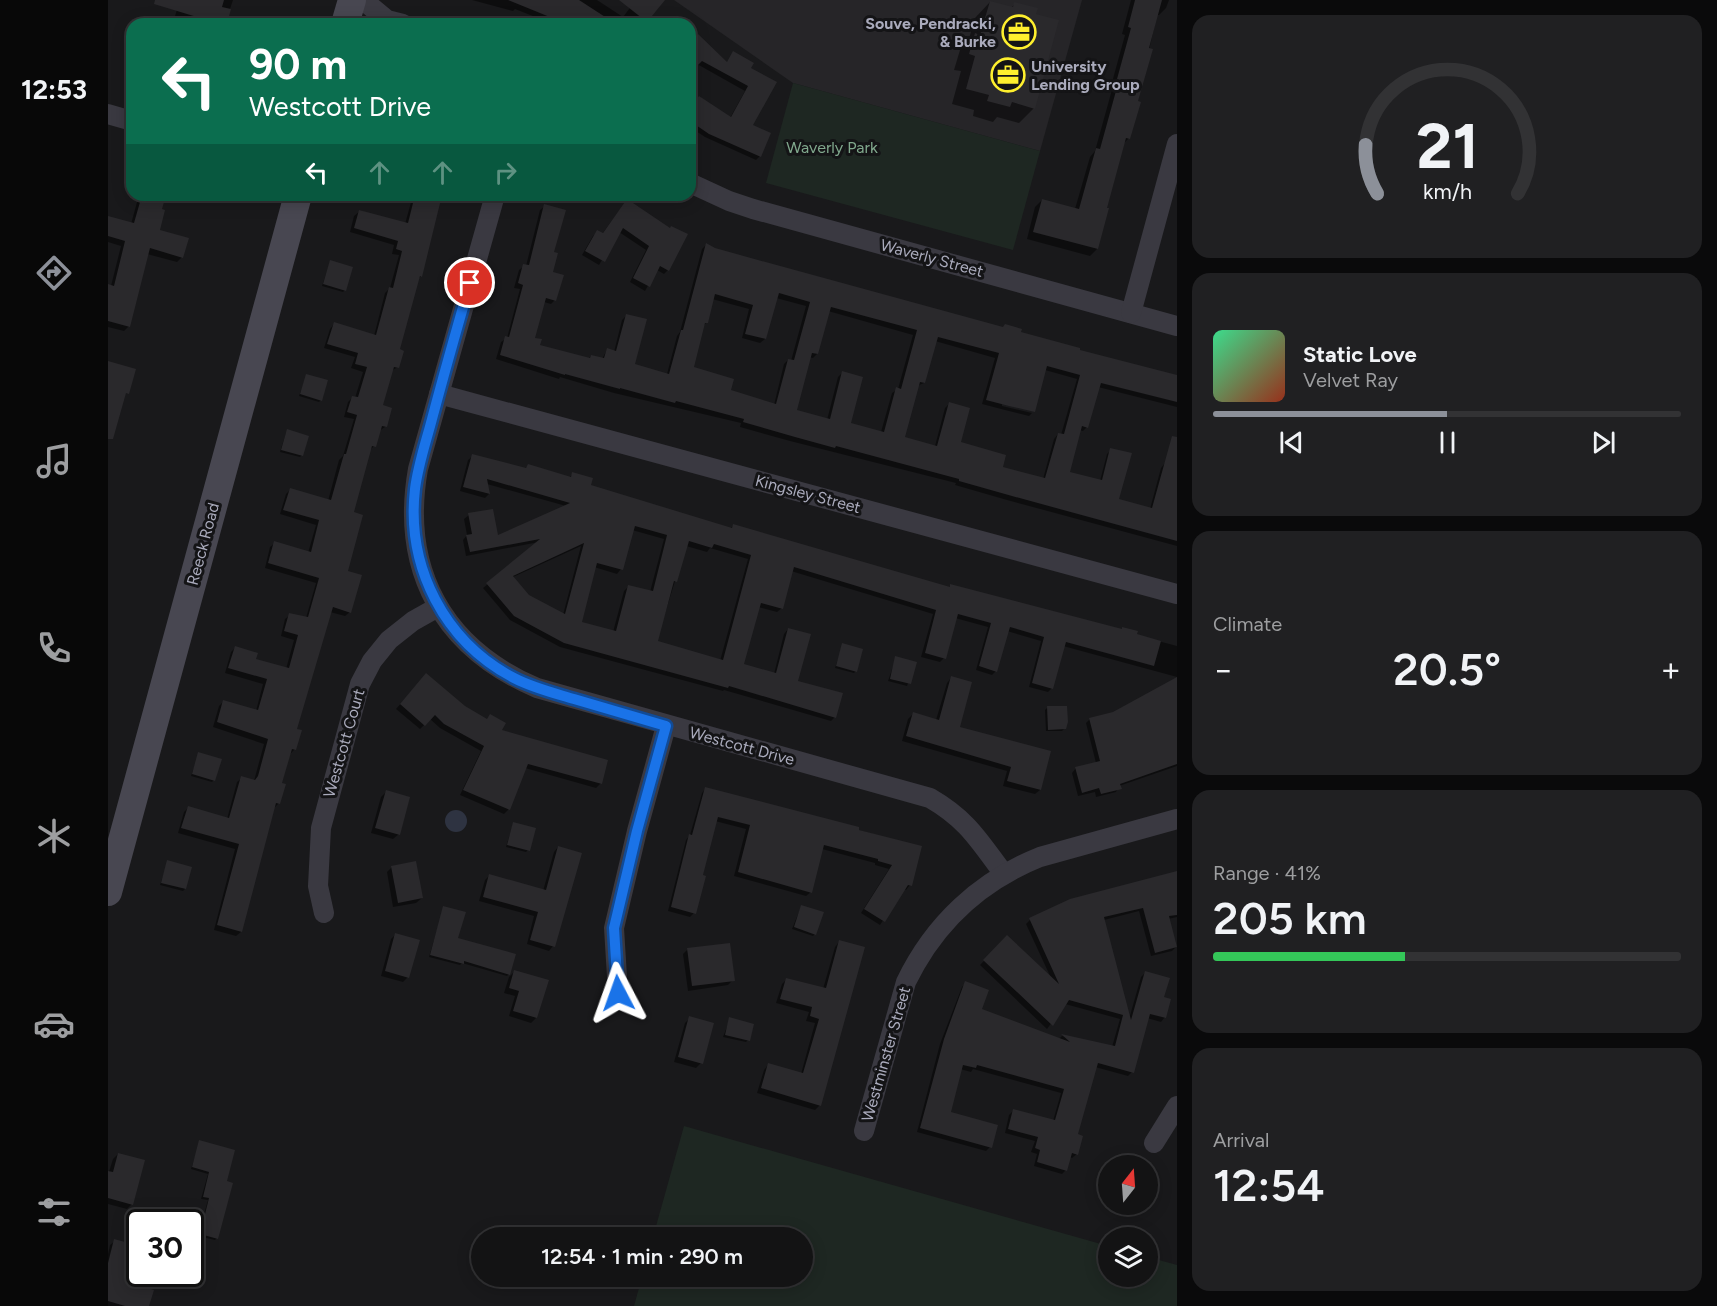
<!DOCTYPE html>
<meta charset="utf-8">
<style>
:root{--surface:#131314;--page:#202022;--text:#f1f3f6;--muted:#9d9ea0;--line:#323234;--accent:#8c9099}
body{margin:0;font-family:Figtree,sans-serif;background:var(--page);color:var(--text);height:100vh;display:flex;flex-direction:column;font-size:22px;white-space:nowrap}
*{box-sizing:border-box;margin:0}
p{font-size:20px;color:var(--muted)}
.icon{flex:none;width:33px;height:33px;fill:none;stroke:currentColor;stroke-width:2;stroke-linecap:round;stroke-linejoin:round}
.map{position:relative;flex:1;overflow:hidden}
.sheet{display:flex;flex-direction:column;gap:15px;padding:15px;background:#0a0a0b;width:540px}
.sheet>*{flex:none}
.banner{position:absolute;left:18px;top:18px;width:570px;height:183px;border-radius:18px;box-shadow:0 3px 15px #0003,0 0 0 2px var(--line);background:#0b6e4f;color:#fff;overflow:hidden}
.needle{width:39px;rotate:17deg}
.controls{position:absolute;left:990px;top:1155px;display:grid;gap:12px}
.controls a{display:grid;place-items:center;width:60px;height:60px;border-radius:50%;background:var(--surface);box-shadow:0 3px 15px #0003,0 0 0 2px var(--line);font-size:30px}
.speed{position:absolute;left:18px;top:1209px;display:flex;gap:12px;font-size:30px;font-weight:700;text-align:center}
.speed>*{display:grid;place-content:center;width:78px;height:78px;border-radius:50%;background:var(--surface);box-shadow:0 3px 15px #0003,0 0 0 2px var(--line);line-height:1}
.speed .limit{border:3px solid #111;border-radius:9px;background:#fff;color:#111}
.pin{position:absolute;display:grid;place-items:center;width:51px;height:51px;color:#fff;margin:-26px;border:3px solid #fff;border-radius:50%;box-shadow:0 2px 6px #0007}
.me{position:absolute;width:66px;margin:-33px;rotate:356deg;stroke-linejoin:round;filter:drop-shadow(0 0 4px #0008)}
.turn{display:flex;align-items:center;gap:21px;height:126px;padding:0 24px;font-size:27px}
.turn .icon{width:78px;height:78px;stroke-width:2.5}
.turn b{display:block;font-size:42px;line-height:51px}
.lanes{display:flex;align-items:center;height:57px;padding:0 24px;background:#0003;justify-content:center;gap:30px;direction:ltr}
.lanes .off{opacity:.35}
.big{font-size:45px;font-weight:600;line-height:1.1}
.sheet .widget{flex:1;display:flex;flex-direction:column;justify-content:center;gap:9px;min-width:0;padding:0 21px;border-radius:18px;background:var(--page)}
.sheet .dial{align-items:center;gap:0}
.dial svg{height:156px;overflow:visible;fill:none;stroke:var(--line);stroke-width:7;stroke-linecap:round;text-anchor:middle}
.dial text{fill:var(--text);stroke:none}
.song{display:flex;align-items:center;gap:18px}
.cover{width:72px;height:72px;border-radius:9px;background:linear-gradient(135deg,hsl(150 70% 55%),hsl(10 70% 35%))}
.played{height:6px;border-radius:3px;background:linear-gradient(90deg,var(--accent) 50%,var(--line) 50%)}
.keys{display:flex;justify-content:space-around;direction:ltr}
.heat{display:flex;justify-content:space-between;align-items:center;font-size:33px;direction:ltr}
.charge{height:9px;border-radius:4px;background:linear-gradient(90deg,#34c759 41%,var(--line) 0)}
.trip{position:absolute;left:363px;top:1227px;width:342px;height:60px;border-radius:30px;background:var(--surface);box-shadow:0 3px 15px #0003,0 0 0 2px var(--line);font-weight:600;line-height:60px;text-align:center}
main{display:flex;flex:1;min-height:0}
.tab-bar{display:flex;flex-direction:column;width:108px;justify-content:space-around;align-items:center;background:#080808;color:var(--muted)}
.tab-bar .icon{width:42px;height:42px}
.tab-bar .on{color:var(--accent)}
.tab-bar b{font-size:27px;color:var(--text)}
.map>svg:first-child{display:block}
</style>
<main>
<nav class="tab-bar">
<b>12:53</b>
<svg class="icon on" aria-label="directions" viewBox="0 0 24 24"><path d="M12 3l9 9-9 9-9-9zM9 14v-3h6M13 9l2 2-2 2"/></svg>
<svg class="icon" aria-label="music" viewBox="0 0 24 24"><path d="M9 18V5l10-2v13"/><circle cx="6" cy="18" r="3"/><circle cx="16" cy="16" r="3"/></svg>
<svg class="icon" aria-label="phone" viewBox="0 0 24 24"><path d="M5 4h4l2 5-3 2q2 4 5 5l2-3 5 2v4C11 20 4 13 5 4z"/></svg>
<svg class="icon" aria-label="climate" viewBox="0 0 24 24"><path d="M12 3v18M4 7l16 10M4 17L20 7"/></svg>
<svg class="icon" aria-label="car" viewBox="0 0 24 24"><path d="M5 17H2v-5l4-1 3-4h7l3 4 3 1v5h-3M9 17h6M6 11h13"/><circle cx="7" cy="17" r="2"/><circle cx="17" cy="17" r="2"/></svg>
<svg class="icon" aria-label="filters" viewBox="0 0 24 24"><path d="M4 7h16M4 17h16"/><circle cx="9" cy="7" r="2"/><circle cx="15" cy="17" r="2"/></svg>
</nav>
<div class="map">
<svg width="1069" height="1306" viewBox="0 0 1069 1306">
<rect width="100%" height="100%" fill="#19191b"/>
<polygon fill="#262528" points="566,0 974,0 932,151 685,83"/>
<g fill="#1e2722">
<polygon points="685,83 932,151 905,250 658,183"/>
<polygon points="576,1126 1000,1246 1000,1276 1040,1276 1040,1257 1069,1265 1069,1306 526,1306 534,1277 694,1276 694,1238 545,1237"/>
</g>
<circle fill="#2e3341" cx="348" cy="821" r="11"/>
<g fill="#0007" fill-rule="evenodd">
<polygon points="72,0 125,0 117,24 92,24 67,16"/>
<polygon points="364,0 489,0 515,17 528,0 546,0 552,4 536,24 445,24 407,9 405,11"/>
<polygon points="1023,0 1061,0 1058,8 1051,15 1049,15 1021,138 1015,144 997,209 989,249 982,256 919,239 927,207 934,200 967,209 982,157 987,151 1005,86 1003,86 1017,35 1014,34"/>
<polygon points="882,2 903,8 907,4 926,108 911,123 889,117 885,122 865,116 866,110 844,104 853,71 846,70 852,50 860,42 867,18"/>
<polygon points="582,45 618,63 641,69 643,126 652,156 648,160 597,137 582,127 582,109 622,118 637,91 589,64 582,71"/>
<polygon points="31,195 56,195 50,231 74,257 69,262 39,254 21,326 16,331 0,327 0,286 3,286 13,246 0,242 0,217 23,224"/>
<polygon points="305,195 333,195 313,276 309,280 290,350 290,367 283,371 273,406 283,409 277,427 271,431 266,446 261,451 244,513 238,572 242,612 237,616 222,612 187,730 187,749 182,754 173,784 171,803 166,808 133,932 128,936 106,930 127,849 70,833 76,812 80,808 119,819 129,782 134,778 146,781 156,744 105,727 111,706 115,702 148,711 155,684 117,673 123,652 127,648 146,660 178,669 186,640 173,636 177,619 182,615 198,618 208,583 157,568 162,547 167,543 200,553 208,525 172,514 178,494 182,490 220,501 231,460 235,456 246,419 236,417 240,402 245,397 247,398 255,372 243,368 247,357 216,348 222,329 226,324 266,336 277,293 282,288 291,255 284,254 286,245 242,232 246,216 251,212 297,224"/>
<polygon points="462,195 479,195 472,203"/>
<polygon points="519,200 560,270 556,274 549,270 537,291 522,282 538,250 511,232 491,265 474,255 485,236 490,232 494,234"/>
<path d="M437,206L444,253L443,273L447,300L443,304L436,302L425,339L430,346L480,359L483,356L494,359L499,350L506,352L514,320L519,315L526,365L559,374L569,336L572,332L594,249L598,245L606,249L911,333L970,351L1069,376V407L990,387L979,427L975,431L971,430L960,473L992,481L999,454L1003,450L1009,500L1042,509L1053,468L1057,463L1069,466V495L1064,514L1069,515V546L899,500L847,485L848,483L682,441L632,427L633,423L506,393L452,377L451,379L388,359L393,342L399,338L412,289L406,288L411,270L416,266H418L432,210ZM668,298L698,306L683,361L680,360L676,364L666,405L621,391L584,368L595,326L598,323L604,299L641,309L634,338L652,343L657,339ZM720,311L805,335L790,389L784,393L773,432L742,424L734,373L730,377L719,420L687,411L701,357L705,358L709,354ZM827,341L887,358L874,404L897,410L921,416L924,413L894,406V403L925,410V412L937,370L969,379L953,435L950,434L946,439L935,479L893,468L851,443L841,404L837,408L827,446L795,438L809,386L816,383Z"/>
<polygon points="222,262 237,290 235,292 214,286"/>
<polygon points="199,375 213,400 211,402 191,396"/>
<polygon points="178,433 194,455 192,457 172,452"/>
<path d="M365,456L416,469L420,466L461,478L465,474L481,486L622,529L626,525L840,589L843,586L1069,646V677L955,646L944,688L940,692L921,687L933,641L899,631L888,671L884,675L868,670L880,627L847,618L836,658L832,662L813,657L825,614L683,571L674,608L669,612L650,607L634,665L666,674L676,634L680,629L688,682L727,717L723,721L616,690L615,691L452,647L402,620L375,588L431,542L358,556L355,540L359,535L356,519L361,515L389,537L458,506L379,484L381,494L377,498L352,491L360,460ZM524,530L556,539L542,592L520,587L516,591L505,632L472,623L486,567L509,574L513,569ZM473,546L455,615L420,596L405,577ZM578,546L599,552L602,548L640,559L612,661L548,642Z"/>
<polygon points="735,645 748,671 746,673 727,668"/>
<polygon points="788,658 807,663 799,686 780,681"/>
<polygon points="843,678 850,728 941,753 932,790 927,794 895,786 899,771 794,741 800,719 805,714 828,720 839,683"/>
<polygon points="314,679 392,731 493,783 488,788 417,768 400,810 396,814 352,795 373,751 332,728 322,719 312,729 288,709"/>
<polygon points="1069,679 1069,766 1011,786 1008,792 988,797 987,792 970,796 964,773 968,768 988,763 978,723 982,719 1005,714"/>
<polygon points="939,708 956,729 954,731 938,731 937,710"/>
<polygon points="91,754 106,780 104,782 83,776"/>
<polygon points="598,788 812,847 802,885 798,890 796,889 772,925 753,913 781,869 767,865 767,863 714,849 703,892 698,896 626,876 638,829 607,821 586,913 582,917 560,911 578,840 582,835 594,793"/>
<polygon points="278,792 291,834 285,839 263,833 273,797"/>
<polygon points="405,824 420,850 418,852 398,847"/>
<polygon points="450,847 445,946 441,951 419,944 426,916 371,901 377,880 381,876 435,891 446,852"/>
<polygon points="60,862 77,889 75,891 52,885"/>
<polygon points="284,867 314,898 308,903 285,907 279,872"/>
<polygon points="1069,873 1069,917 1060,919 1068,947 1064,951 1043,956 1031,911 996,920 1021,1019 1033,977 1037,973 1054,998 1057,1017 1053,1022 1039,1018 1024,1072 1020,1076 987,1067 968,1135 969,1154 964,1158 962,1157 958,1170 954,1174 926,1166 929,1154 923,1152 927,1141 897,1133 901,1115 905,1111 945,1121 953,1093 865,1069 863,1072 852,1069 841,1113 882,1147 878,1151 809,1132 832,1044 854,987 858,983 872,1010 950,1040 954,1036 1004,1047 1012,1019 957,1004 939,1029 872,965 899,937 943,978 918,924 922,920 963,900"/>
<polygon points="336,907 348,939 401,974 399,976 354,963 352,965 321,957"/>
<polygon points="693,907 707,934 705,936 684,929"/>
<polygon points="288,934 300,977 295,982 273,976 283,939"/>
<polygon points="731,942 712,1105 707,1110 649,1093 656,1070 660,1065 693,1074 707,1023 698,1021 701,1012 668,1003 674,984 679,979 715,989 727,947"/>
<polygon points="580,949 625,980 620,985 580,991 575,954"/>
<polygon points="406,972 428,1018 423,1023 401,1016 407,996 396,993 401,977"/>
<polygon points="582,1018 593,1063 588,1068 566,1062 577,1023"/>
<polygon points="622,1019 640,1040 638,1042 615,1037"/>
<polygon points="92,1142 117,1182 109,1238 107,1240 90,1236 100,1200 93,1199 100,1174 83,1169"/>
<polygon points="10,1154 24,1204 19,1209 0,1204 0,1175 5,1159"/>
<polygon points="7,1241 23,1285 39,1306 0,1306 0,1254 2,1245"/>
</g>
<g fill="#2a292c" fill-rule="evenodd">
<polygon points="47,0 116,0 114,7 123,9 119,24 112,24 46,4"/>
<polygon points="400,0 471,0 508,24 459,24"/>
<polygon points="511,0 557,0 539,22"/>
<polygon points="1027,0 1054,0 1041,48 1045,49 1030,101 1033,102 1022,139 1018,138 999,208 1001,208 990,249 925,232 934,199 971,209 988,148 992,149 1011,80 1009,79 1023,28 1020,27"/>
<polygon points="882,1 905,7 906,2 930,8 928,14 951,20 927,109 904,102 902,107 879,101 881,95 858,89 867,56 861,54 867,33 872,35"/>
<polygon points="590,34 619,62 625,51 646,63 643,68 669,82 645,125 663,133 653,157 601,134 582,121 582,108 591,96 623,117 640,86 594,61 582,73 582,43"/>
<polygon points="34,195 58,195 54,209 57,210 52,230 81,238 75,258 42,248 22,327 0,321 0,284 6,286 17,241 0,236 0,216 26,223"/>
<polygon points="307,195 334,195 314,277 312,276 292,349 296,351 291,368 286,367 275,405 284,408 279,427 274,426 268,447 264,446 246,512 255,515 240,571 254,575 243,613 225,607 189,729 194,730 188,750 184,749 174,783 178,784 172,804 168,803 134,932 109,925 131,844 73,828 80,806 121,818 133,776 147,780 150,776 160,739 109,722 115,700 150,710 159,679 120,668 127,646 150,653 148,659 181,668 190,635 176,631 181,613 200,617 211,578 160,563 166,541 203,552 211,520 175,510 182,488 223,500 236,454 238,454 249,415 239,412 244,396 250,397 259,367 247,364 250,353 219,344 226,322 268,335 281,287 285,288 294,251 288,249 290,241 246,228 251,210 300,223"/>
<polygon points="519,199 562,228 563,226 580,234 561,271 552,266 542,287 525,278 541,246 515,228 497,262 477,251 489,230 495,233"/>
<path d="M436,204L458,210L446,252L450,253L445,272L456,275L448,301L438,298L427,338L434,339L432,345L482,358L483,355L496,358L499,348L508,351L518,314L539,319L527,364L561,374L573,330H575L598,243L607,248L650,260L895,327L897,324L914,329L913,332L972,348V350L1069,375V402L993,383L980,428L974,426L962,472L994,480L1002,448L1024,453L1011,499L1044,508L1064,436L1069,437V541L904,496L851,481V479L728,446L727,448L687,437L635,422L636,419L568,401L567,403L512,388V389L457,374V375L392,355L397,336L401,337L415,285L410,283L415,264L421,265ZM671,293L702,302L686,360L680,359L668,404L623,390L626,379L586,367L597,323H600L607,294L645,305L637,334L658,339ZM723,307L809,330L793,389L788,387L776,432L743,423L755,377L734,371L722,419L689,410L704,353L710,354ZM830,337L891,353L878,400L901,406L927,412L939,366L972,375L956,434L950,433L937,478L895,467L898,455L853,442L862,408L841,402L829,446L797,437L812,382L817,383Z"/>
<polygon points="222,260 245,267 238,291 215,284"/>
<polygon points="0,361 28,369 21,394 18,393 5,439 0,439"/>
<polygon points="198,374 220,380 214,401 192,394"/>
<polygon points="179,429 201,436 195,456 173,450"/>
<path d="M364,454L418,468L420,464L463,477L464,472L485,478L483,485L624,528L625,524L842,587V584L1014,629V627L1030,631L1029,634L1053,641L1046,666L958,642L945,689L924,683L936,637L902,627L889,672L871,666L883,623L850,614L838,659L817,653L828,610L686,567L675,609L653,603L636,664L668,673L680,628L703,634L690,681L735,693L728,718L621,686L620,688L456,643L406,616L378,583L432,539L362,552L358,535L364,534L360,513L385,509L390,535L462,503L379,479L382,494L355,487ZM527,526L559,535L545,591L520,585L508,631L474,622L489,563L515,570ZM581,541L604,548L606,544L643,555L615,660L550,641L566,581L569,582ZM476,543L457,614L421,595L405,576Z"/>
<polygon points="734,643 755,649 749,672 728,666"/>
<polygon points="787,656 809,662 803,684 782,679"/>
<polygon points="318,673 357,706 379,719 382,714 398,723 394,730 500,760 494,784 420,764 402,810 355,790 376,746 336,724 327,715 317,726 292,704"/>
<polygon points="843,676 864,682 852,727 943,751 933,790 899,781 903,767 798,736 805,712 831,720"/>
<polygon points="1069,677 1069,764 1012,784 1014,789 993,794 991,788 974,793 967,767 992,761 981,718 1005,712"/>
<polygon points="939,706 959,706 960,722 958,729 940,730"/>
<polygon points="90,752 114,759 107,781 84,774"/>
<polygon points="597,787 751,827 751,830 814,846 804,886 800,885 777,922 756,909 784,865 770,861 770,859 716,845 704,893 630,872 642,825 610,817 595,875 598,876 588,914 563,907 581,834 584,835"/>
<polygon points="278,790 302,797 292,835 267,828"/>
<polygon points="405,822 428,828 422,851 399,845"/>
<polygon points="450,846 474,853 447,947 422,940 430,912 375,897 381,874 438,890"/>
<polygon points="59,860 84,867 78,889 53,883"/>
<polygon points="308,861 315,898 290,903 283,866"/>
<polygon points="1069,871 1069,915 1061,916 1069,947 1047,953 1035,908 996,917 1023,1020 1037,971 1062,978 1056,997 1063,999 1058,1018 1042,1014 1026,1073 990,1063 970,1134 975,1136 970,1155 964,1153 959,1171 929,1162 932,1150 927,1148 930,1137 900,1129 905,1109 947,1120 956,1089 869,1065 868,1068 855,1065 843,1112 890,1125 884,1148 812,1128 836,1039 857,981 881,990 874,1009 962,1042 953,1034 1007,1046 1015,1015 961,1000 945,1026 875,960 899,935 951,984 921,918 962,899"/>
<polygon points="693,905 716,912 708,935 686,927"/>
<polygon points="335,906 358,912 350,938 408,954 402,975 356,961 356,964 322,955"/>
<polygon points="287,933 312,940 301,978 277,971"/>
<polygon points="731,940 757,947 713,1106 653,1088 660,1063 695,1073 711,1019 702,1016 704,1007 672,999 678,978 718,988"/>
<polygon points="622,943 627,981 584,986 579,948"/>
<polygon points="406,970 441,980 429,1018 405,1011 411,991 401,988"/>
<polygon points="581,1016 606,1023 595,1064 570,1057"/>
<polygon points="621,1017 646,1024 642,1041 617,1035"/>
<polygon points="91,1140 127,1150 119,1181 125,1183 110,1239 92,1234 101,1198 95,1197 101,1172 84,1167"/>
<polygon points="10,1153 37,1160 25,1205 0,1198 0,1171 5,1172"/>
<polygon points="6,1239 32,1246 32,1257 25,1284 46,1290 41,1306 17,1306 0,1301 0,1263"/>
</g>
<g fill="none" stroke-linecap="round" stroke-linejoin="round">
<g stroke="#3a3941" stroke-width="20">
<polyline points="255,0 279,20 295,24"/>
<polyline points="0,114 24,121"/>
<polyline points="582,183 621,201 645,209 1069,326"/>
<path d="M387,195L310,469C292,570 335,648 429,688L822,798C860,820 871,841 896,874"/>
<polyline points="1023,313 1069,144"/>
<polyline points="331,394 1069,594"/>
<polyline points="216,913 210,886 213,828 252,684 264,661 281,640 305,621 330,607"/>
<polyline points="510,993 506,928 529,831 558,726"/>
<path d="M756,1131L798,982C826,924 872,881 932,857L1069,819"/>
<polyline points="1046,1143 1069,1106"/>
</g>
<g stroke="#484751" stroke-width="28">
<polyline points="237,24 244,0"/>
<polyline points="0,892 190,195"/>
</g>
</g>
<g fill="none" stroke-linecap="round" stroke-linejoin="round">
<defs>
<path id="route" d="M362,283C349,328 336,374 324,419C318,442 310,465 307,489C298,568 337,642 406,678C425,688 446,693 466,699C497,708 527,717 558,726L529,831L506,928L510,993"/>
</defs>
<use href="#route" stroke="#114b97" stroke-width="15"/>
<use href="#route" stroke="#1a73e8" stroke-width="10"/>
</g>
<defs>
<symbol id="office-ring" viewBox="-11 -11 22 22"><circle r="9.5" fill="#141416" stroke="#feef2e" stroke-width="1.5"/><path d="M-6-3h4V-5.5h4V-3h4V5H-6ZM-1-4.5V-3h2v-1.5ZM-6 0V1H6V0Z" fill="#feef2e"/></symbol>
</defs>
<g fill-rule="evenodd">
<use href="#office-ring" x="892" y="13" width="38" height="38"/>
<use href="#office-ring" x="881" y="56" width="38" height="38"/>
</g>
<g text-anchor="middle" dominant-baseline="central" stroke-width="6" stroke-linejoin="round" paint-order="stroke">
<g font-size="16" font-weight="bold" fill="#aaabbc" stroke="#141416" text-anchor="end">
<text x="888" y="23">Souve, Pendracki,<tspan x="888" dy="18">&amp; Burke</tspan></text>
<text x="923" y="66" text-anchor="start">University<tspan x="923" dy="18">Lending Group</tspan></text>
</g>
<g font-size="16" fill="#80a88d" stroke="#141416">
<text x="724" y="147">Waverly Park</text>
</g>
<g font-size="16" fill="#aaabbc" stroke="#141416">
<text transform="translate(824 258) rotate(15)">Waverly Street</text>
<text transform="translate(700 494) rotate(15)">Kingsley Street</text>
<text transform="translate(95 544) rotate(-75)">Reeck Road</text>
<text transform="translate(236 743) rotate(-74)">Westcott Court</text>
<text transform="translate(634 746) rotate(15)">Westcott Drive</text>
<text transform="translate(778 1054) rotate(-74)">Westminster Street</text>
</g>
</g>
</svg>
<div class="controls">
<a><svg class="needle" viewBox="-14 -14 28 28"><path d="M0-13l5 13h-10z" fill="#e53935"/><path d="M0 13l5-13h-10z" fill="#9d9ea0"/></svg></a>
<a><svg class="icon" aria-label="layers" viewBox="0 0 24 24"><path d="M12 4l9 5-9 5-9-5zM3 14l9 5 9-5"/></svg></a>
</div>
<div class="speed"><div class="limit">30</div></div>
<div class="pin" style="left:362px;top:283px;background:#d93025"><svg class="icon" aria-label="arrive" viewBox="0 0 24 24"><path d="M6 21V4h12l-3 4 3 4H6"/></svg></div>
<svg class="me" style="left:510px;top:993px" viewBox="-20 -20 40 40"><path d="M0-17L14 15 0 8-14 15z" fill="#1a73e8" stroke="#fff" stroke-width="4"/></svg>
<div class="trip">12:54 · 1 min · 290 m</div>
<div class="banner">
<div class="turn"><svg class="icon" aria-label="left" viewBox="0 0 24 24"><path d="M17 20v-9H6M10 6l-5 5 5 5"/></svg><div><b>90 m</b>Westcott Drive</div></div>
<div class="lanes"><svg class="icon" aria-label="left" viewBox="0 0 24 24"><path d="M17 20v-9H6M10 6l-5 5 5 5"/></svg><svg class="icon off" aria-label="ahead" viewBox="0 0 24 24"><path d="M12 20V5M6 11l6-6 6 6"/></svg><svg class="icon off" aria-label="ahead" viewBox="0 0 24 24"><path d="M12 20V5M6 11l6-6 6 6"/></svg><svg class="icon off" aria-label="right" viewBox="0 0 24 24"><path d="M7 20v-9h11M14 6l5 5-5 5"/></svg></div>
</div>
</div>
<section class="sheet">
<div class="widget dial"><svg viewBox="0 0 100 80">
<path d="M14 69A42 42 0 1 1 86 69"/>
<path d="M14 69A42 42 0 0 1 8 44" stroke="#8c9099"/>
<text x="50" y="56" font-size="32" font-weight="700">21</text>
<text x="50" y="72" font-size="11">km/h</text>
</svg></div>
<div class="widget">
<div class="song"><i class="cover"></i><div><b>Static Love</b><p>Velvet Ray</p></div></div>
<div class="played"></div>
<div class="keys"><svg class="icon" aria-label="previous" viewBox="0 0 24 24"><path d="M18 5L8 12l10 7zM5 5v14"/></svg><svg class="icon" aria-label="pause" viewBox="0 0 24 24"><path d="M8 5v14M16 5v14"/></svg><svg class="icon" aria-label="next" viewBox="0 0 24 24"><path d="M6 5l10 7-10 7zM19 5v14"/></svg></div>
</div>
<div class="widget"><p>Climate</p>
<div class="heat"><a>−</a><b class="big">20.5°</b><a>+</a></div>
</div>
<div class="widget"><p>Range · 41%</p><b class="big">205 km</b><div class="charge"></div></div>
<div class="widget"><p>Arrival</p><b class="big">12:54</b></div>
</section>
</main>
